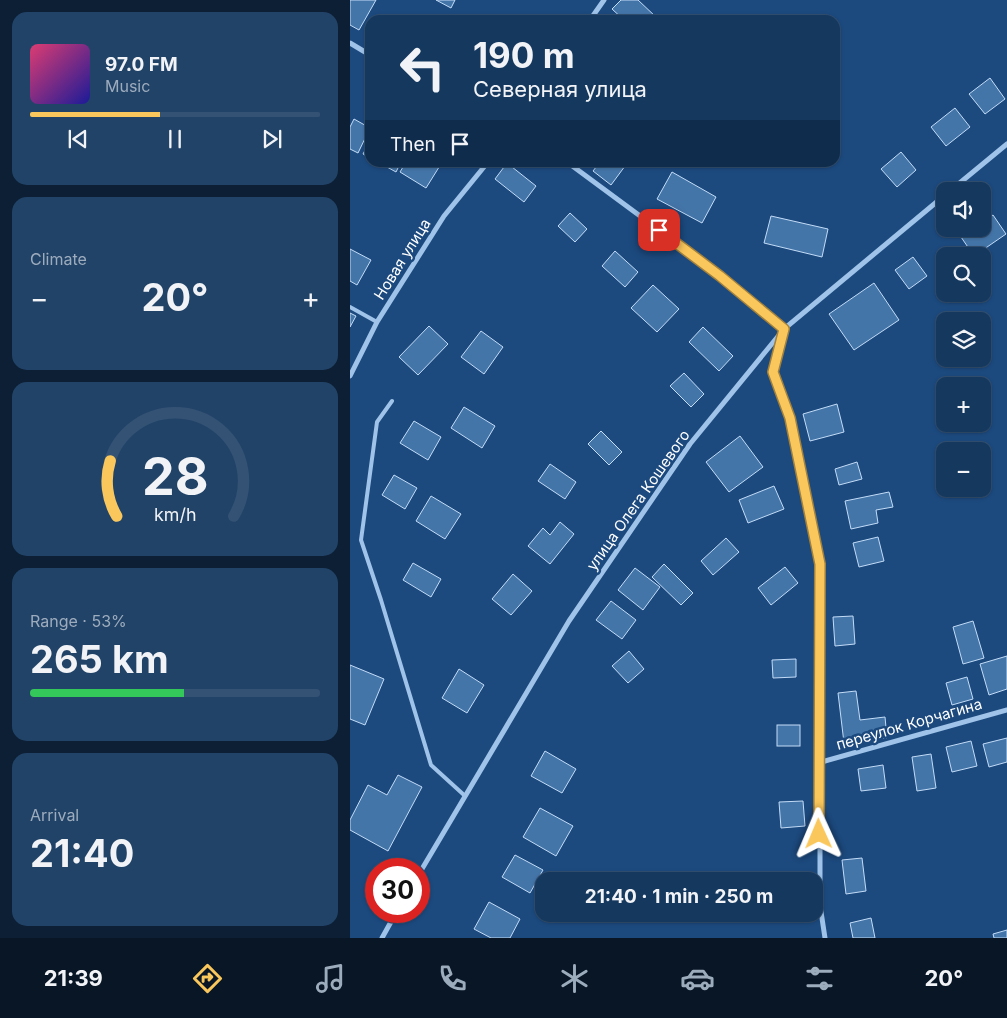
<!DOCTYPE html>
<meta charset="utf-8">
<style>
:root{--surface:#15385f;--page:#224368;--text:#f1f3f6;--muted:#9dacbd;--line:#345274;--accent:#fac75c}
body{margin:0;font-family:Inter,sans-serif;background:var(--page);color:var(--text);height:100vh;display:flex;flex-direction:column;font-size:19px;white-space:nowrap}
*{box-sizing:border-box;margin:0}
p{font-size:16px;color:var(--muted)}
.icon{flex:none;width:28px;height:28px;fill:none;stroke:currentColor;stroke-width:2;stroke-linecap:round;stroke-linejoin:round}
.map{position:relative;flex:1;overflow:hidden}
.panel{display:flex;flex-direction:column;gap:12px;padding:12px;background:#0c1f34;width:350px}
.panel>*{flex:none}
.top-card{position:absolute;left:15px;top:15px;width:475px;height:152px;border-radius:15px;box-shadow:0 1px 4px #0004,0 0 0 1px var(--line);background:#15385f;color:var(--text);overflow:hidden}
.fabs{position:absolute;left:586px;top:182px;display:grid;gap:10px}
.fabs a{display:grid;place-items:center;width:55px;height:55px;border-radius:10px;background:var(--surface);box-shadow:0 1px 4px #0004,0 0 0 1px var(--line);font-size:25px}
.speed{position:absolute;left:15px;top:858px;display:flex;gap:10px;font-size:25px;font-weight:700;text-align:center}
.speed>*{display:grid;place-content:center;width:65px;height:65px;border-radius:50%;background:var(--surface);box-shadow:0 1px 4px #0004,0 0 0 1px var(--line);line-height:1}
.speed .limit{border:8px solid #d22;background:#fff;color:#111}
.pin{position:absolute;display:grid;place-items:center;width:42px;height:42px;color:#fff;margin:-21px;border-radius:10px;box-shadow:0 2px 8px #0006}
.me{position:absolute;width:55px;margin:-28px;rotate:359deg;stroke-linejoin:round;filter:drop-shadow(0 0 4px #0008)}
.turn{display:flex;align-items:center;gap:18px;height:105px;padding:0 25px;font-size:22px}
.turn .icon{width:65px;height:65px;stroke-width:2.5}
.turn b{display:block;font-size:35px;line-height:42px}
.then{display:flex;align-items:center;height:48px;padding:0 25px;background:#0003;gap:10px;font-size:19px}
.big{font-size:38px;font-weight:700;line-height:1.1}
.panel .tile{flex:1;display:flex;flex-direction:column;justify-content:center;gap:8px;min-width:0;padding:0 18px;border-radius:15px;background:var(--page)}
.panel .dial{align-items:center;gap:0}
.dial svg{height:130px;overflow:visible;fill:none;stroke:var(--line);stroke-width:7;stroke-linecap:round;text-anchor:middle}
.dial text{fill:var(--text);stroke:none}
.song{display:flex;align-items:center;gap:15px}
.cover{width:60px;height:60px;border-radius:8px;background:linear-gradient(135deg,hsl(340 70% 55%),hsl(240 70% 35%))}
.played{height:5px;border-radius:2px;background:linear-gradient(90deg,var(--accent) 45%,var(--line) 45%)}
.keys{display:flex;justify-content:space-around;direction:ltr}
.heat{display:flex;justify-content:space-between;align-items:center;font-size:28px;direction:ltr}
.charge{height:8px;border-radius:4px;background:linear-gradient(90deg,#34c759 53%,var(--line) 0)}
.trip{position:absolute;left:185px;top:872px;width:288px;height:50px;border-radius:15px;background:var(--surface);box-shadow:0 1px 4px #0004,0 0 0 1px var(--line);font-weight:700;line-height:50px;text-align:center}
.tab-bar{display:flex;height:80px;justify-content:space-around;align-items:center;background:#081626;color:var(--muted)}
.tab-bar .icon{width:35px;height:35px}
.tab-bar .on{color:var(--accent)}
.tab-bar b{font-size:22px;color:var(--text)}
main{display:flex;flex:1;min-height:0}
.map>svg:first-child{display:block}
</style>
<main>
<section class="panel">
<div class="tile">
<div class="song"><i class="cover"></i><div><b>97.0 FM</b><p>Music</p></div></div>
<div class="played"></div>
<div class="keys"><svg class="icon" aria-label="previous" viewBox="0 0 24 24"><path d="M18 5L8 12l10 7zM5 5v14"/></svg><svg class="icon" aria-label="pause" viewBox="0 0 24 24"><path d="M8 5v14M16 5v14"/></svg><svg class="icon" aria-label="next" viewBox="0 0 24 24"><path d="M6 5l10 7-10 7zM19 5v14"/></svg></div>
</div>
<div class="tile"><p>Climate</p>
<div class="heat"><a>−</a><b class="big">20°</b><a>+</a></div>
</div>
<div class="tile dial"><svg viewBox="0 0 100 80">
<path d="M14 69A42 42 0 1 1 86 69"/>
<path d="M14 69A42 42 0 0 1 10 35" stroke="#fac75c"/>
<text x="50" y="56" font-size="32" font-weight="700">28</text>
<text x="50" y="72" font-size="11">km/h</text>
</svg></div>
<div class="tile"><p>Range · 53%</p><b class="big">265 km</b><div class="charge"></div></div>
<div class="tile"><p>Arrival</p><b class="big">21:40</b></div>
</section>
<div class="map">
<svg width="657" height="938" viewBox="0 0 657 938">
<rect width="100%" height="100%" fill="#1c4a7f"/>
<g fill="#4475a9" stroke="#c3dcf7">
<polygon points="0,0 26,0 9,30 0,25"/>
<polygon points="86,0 105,0 101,8"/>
<polygon points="271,0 288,0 306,17 303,20 274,20 262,9"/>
<polygon points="640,78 655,99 635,114 619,94"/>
<polygon points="605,108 620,127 596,146 581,127"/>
<polygon points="4,119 20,128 8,153 0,149 0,127"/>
<polygon points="20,141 20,158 13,154"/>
<polygon points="551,152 566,170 547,187 531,169"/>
<polygon points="28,162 51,162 46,172"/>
<polygon points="56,162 88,162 91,164 76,188 50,172"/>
<polygon points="250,162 278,162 261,185 243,171"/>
<polygon points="157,163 186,186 174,202 145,179"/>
<polygon points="322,172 366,197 352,223 307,199"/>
<polygon points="220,213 237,229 225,242 208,226"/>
<polygon points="643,215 656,234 624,256 611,237 623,229 632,229 632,222"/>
<polygon points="421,216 478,229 472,257 414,243"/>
<polygon points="0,249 21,260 7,285 0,281"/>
<polygon points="265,251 288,272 275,287 252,266"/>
<polygon points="563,257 577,276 559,289 545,270"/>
<polygon points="524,283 549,320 504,350 479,314"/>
<polygon points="303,285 329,309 307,332 281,308"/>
<polygon points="0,313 6,316 0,327"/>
<polygon points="79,326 98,344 68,375 49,357"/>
<polygon points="353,327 383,356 369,371 339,342"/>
<polygon points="131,331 153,347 134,374 111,357"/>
<polygon points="334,373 354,394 341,407 320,386"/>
<polygon points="487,404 494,432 460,441 453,414"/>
<polygon points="114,407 145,426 132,448 101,428"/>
<polygon points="64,421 91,437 78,460 50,443"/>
<polygon points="251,431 272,452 259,465 238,444"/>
<polygon points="390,436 413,467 379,492 356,462"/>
<polygon points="507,462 512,479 489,485 485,469"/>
<polygon points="200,464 226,482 215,499 188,481"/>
<polygon points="44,475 67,488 55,509 32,495"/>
<polygon points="424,486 434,509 398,523 389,500"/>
<polygon points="539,492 543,507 526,510 528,523 501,529 495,501"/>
<polygon points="81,496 111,514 95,539 66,521"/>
<polygon points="210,522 224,534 200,564 178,546 193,528 200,535"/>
<polygon points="528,537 534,561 509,567 503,543"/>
<polygon points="376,538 389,552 363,575 351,561"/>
<polygon points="63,563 91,579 81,597 53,580"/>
<polygon points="314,564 343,593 331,605 302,577"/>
<polygon points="435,567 448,583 421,605 408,588"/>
<polygon points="285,568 310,587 293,610 268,590"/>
<polygon points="163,574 182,591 161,615 142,599"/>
<polygon points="261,601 286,620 272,639 246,620"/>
<polygon points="503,616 505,644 485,646 483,617"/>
<polygon points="623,621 634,658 613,664 603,627"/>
<polygon points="279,651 294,669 278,683 262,666"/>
<polygon points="657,656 657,689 639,695 630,664"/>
<polygon points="446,659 446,677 423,678 422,660"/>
<polygon points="0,665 34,679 15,725 0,719"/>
<polygon points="109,669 134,685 117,713 92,698"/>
<polygon points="617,677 623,699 602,705 596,683"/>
<polygon points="506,691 510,720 535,717 537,738 494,743 488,693"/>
<rect x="427" y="725" width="23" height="21"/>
<polygon points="657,738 657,762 639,767 633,744"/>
<polygon points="621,741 627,766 602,772 596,747"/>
<polygon points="195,751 226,769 212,793 181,776"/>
<polygon points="581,754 586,788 567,791 562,757"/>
<polygon points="533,765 536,788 511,791 508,769"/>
<polygon points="48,775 72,787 38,851 0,830 0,820 18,785 37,795"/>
<polygon points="453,801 455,826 431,828 429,802"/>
<polygon points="190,808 223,826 206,856 173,837"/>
<polygon points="165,855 193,870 180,893 152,877"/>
<polygon points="512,858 516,891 496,894 492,860"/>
<polygon points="139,902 170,919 160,938 141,938 124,929"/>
<polygon points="521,918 525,938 503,938 500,923"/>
<polygon points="657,930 657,938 644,938 643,934"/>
</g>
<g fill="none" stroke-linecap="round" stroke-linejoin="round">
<g stroke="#9fc3e9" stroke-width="4">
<polyline points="0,307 27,322"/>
<polyline points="42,401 27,422 11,540 31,600 81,765 114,795"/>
</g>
<g stroke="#9fc3e9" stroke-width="5">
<polyline points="240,20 254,0"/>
<polyline points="0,43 20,55"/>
<polyline points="217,162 370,275 434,329 423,373 440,418 470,564 470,905 475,938"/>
<polyline points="600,191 657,144"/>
<polyline points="0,376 27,322 94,216 138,162"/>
<polyline points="468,763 657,710"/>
<polyline points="69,874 219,621 340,444 434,329 595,195"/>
<polyline points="32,938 47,911"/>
</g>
</g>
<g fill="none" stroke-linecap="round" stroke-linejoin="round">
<defs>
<polyline id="route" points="309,230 370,276 434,329 423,372 440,418 470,564 469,834"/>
</defs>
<use href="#route" stroke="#a2813c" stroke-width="12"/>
<use href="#route" stroke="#fac75c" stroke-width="9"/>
</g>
<g text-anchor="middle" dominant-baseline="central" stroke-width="5" stroke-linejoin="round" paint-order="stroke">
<g font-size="15" fill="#fff" stroke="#1c4a7f">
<text transform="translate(52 259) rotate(-58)">Новая улица</text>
<text transform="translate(288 500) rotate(-55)">улица Олега Кошевого</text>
<text transform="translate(559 724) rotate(-16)">переулок Корчагина</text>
</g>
</g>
</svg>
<div class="fabs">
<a><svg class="icon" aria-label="sound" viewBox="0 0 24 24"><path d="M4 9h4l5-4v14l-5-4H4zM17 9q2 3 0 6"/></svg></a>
<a><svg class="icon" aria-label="search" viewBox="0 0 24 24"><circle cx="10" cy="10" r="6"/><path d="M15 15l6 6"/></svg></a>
<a><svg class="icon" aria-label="layers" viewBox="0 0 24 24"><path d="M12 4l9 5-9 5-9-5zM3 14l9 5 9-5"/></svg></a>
<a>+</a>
<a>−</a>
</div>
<div class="speed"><div class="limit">30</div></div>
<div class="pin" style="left:309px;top:230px;background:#d93025"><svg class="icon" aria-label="arrive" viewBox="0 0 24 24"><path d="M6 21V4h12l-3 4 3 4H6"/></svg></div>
<svg class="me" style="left:469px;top:834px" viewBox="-20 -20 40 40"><path d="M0-17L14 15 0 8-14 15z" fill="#fac75c" stroke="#fff" stroke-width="4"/></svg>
<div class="trip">21:40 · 1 min · 250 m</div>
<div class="top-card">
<div class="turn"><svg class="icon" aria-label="left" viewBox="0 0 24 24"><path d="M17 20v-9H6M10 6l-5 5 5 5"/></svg><div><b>190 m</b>Северная улица</div></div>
<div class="then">Then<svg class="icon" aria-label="arrive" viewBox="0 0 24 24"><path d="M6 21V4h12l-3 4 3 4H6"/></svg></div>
</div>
</div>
</main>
<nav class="tab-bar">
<b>21:39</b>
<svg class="icon on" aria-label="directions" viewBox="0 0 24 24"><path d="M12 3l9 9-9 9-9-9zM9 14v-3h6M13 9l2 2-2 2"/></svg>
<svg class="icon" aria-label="music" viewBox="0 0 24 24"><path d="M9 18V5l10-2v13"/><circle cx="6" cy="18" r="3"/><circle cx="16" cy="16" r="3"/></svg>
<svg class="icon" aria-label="phone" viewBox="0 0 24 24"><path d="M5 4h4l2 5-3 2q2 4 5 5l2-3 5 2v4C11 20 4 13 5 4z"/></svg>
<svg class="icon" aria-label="climate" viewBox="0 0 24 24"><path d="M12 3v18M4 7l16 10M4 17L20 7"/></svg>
<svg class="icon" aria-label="car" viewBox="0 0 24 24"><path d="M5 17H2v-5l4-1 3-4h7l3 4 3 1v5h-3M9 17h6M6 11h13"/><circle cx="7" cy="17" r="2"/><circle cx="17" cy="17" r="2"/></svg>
<svg class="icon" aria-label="filters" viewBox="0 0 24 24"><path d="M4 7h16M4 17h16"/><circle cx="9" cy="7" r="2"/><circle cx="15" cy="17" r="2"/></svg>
<b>20°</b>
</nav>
